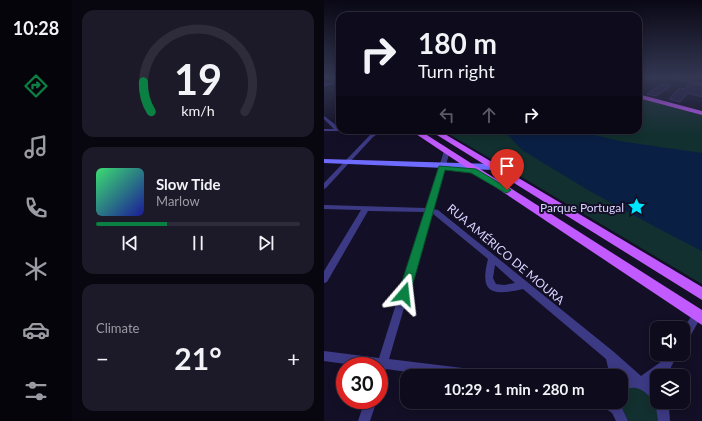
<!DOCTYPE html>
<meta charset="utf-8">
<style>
:root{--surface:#0e0b1c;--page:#1c1929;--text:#f1f3f6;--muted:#9b9ba3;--line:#2e2b3b;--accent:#0b8043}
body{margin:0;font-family:Lato,sans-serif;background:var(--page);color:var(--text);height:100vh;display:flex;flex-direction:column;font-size:15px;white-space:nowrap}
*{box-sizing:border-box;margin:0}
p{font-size:13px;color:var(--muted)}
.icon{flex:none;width:22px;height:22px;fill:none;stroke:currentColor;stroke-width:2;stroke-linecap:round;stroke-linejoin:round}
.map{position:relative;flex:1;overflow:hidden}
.side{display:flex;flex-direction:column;gap:10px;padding:10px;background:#08060f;width:252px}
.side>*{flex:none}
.hud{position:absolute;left:12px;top:12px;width:306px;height:122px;border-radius:12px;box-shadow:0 2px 10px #0003,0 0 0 1px var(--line);background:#0e0b1c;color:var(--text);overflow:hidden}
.fabs{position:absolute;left:326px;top:321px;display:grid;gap:8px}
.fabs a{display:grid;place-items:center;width:40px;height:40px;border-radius:8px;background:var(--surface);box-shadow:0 2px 10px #0003,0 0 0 1px var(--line);font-size:20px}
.speed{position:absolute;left:12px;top:357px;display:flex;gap:8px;font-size:20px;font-weight:700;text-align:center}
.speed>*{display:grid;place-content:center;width:52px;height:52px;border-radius:50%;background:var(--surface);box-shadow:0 2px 10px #0003,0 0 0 1px var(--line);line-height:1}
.speed .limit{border:6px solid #d22;background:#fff;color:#111}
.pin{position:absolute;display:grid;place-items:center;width:34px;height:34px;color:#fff;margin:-41px -17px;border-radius:50% 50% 50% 0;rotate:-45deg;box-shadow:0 0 4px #0007}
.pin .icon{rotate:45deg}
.me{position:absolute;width:44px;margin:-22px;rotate:17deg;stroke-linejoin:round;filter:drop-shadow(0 0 3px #0008)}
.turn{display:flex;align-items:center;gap:14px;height:84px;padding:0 16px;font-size:18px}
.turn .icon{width:52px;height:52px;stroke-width:2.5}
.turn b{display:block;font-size:28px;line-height:34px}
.lanes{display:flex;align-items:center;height:38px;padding:0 16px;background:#0003;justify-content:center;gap:20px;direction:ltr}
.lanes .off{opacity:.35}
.big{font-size:30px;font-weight:700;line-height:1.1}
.side .card{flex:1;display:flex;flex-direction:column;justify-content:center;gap:6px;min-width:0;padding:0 14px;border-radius:12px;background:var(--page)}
.side .dial{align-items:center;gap:0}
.dial svg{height:104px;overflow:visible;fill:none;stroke:var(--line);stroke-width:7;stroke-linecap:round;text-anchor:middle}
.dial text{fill:var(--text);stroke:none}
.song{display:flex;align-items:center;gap:12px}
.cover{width:48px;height:48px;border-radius:6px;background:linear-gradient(135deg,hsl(140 70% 55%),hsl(240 70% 35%))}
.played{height:4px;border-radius:2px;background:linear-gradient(90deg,var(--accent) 35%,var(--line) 35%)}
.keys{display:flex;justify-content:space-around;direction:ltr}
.heat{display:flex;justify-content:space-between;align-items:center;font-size:22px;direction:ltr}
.trip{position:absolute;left:76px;top:369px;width:228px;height:40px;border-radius:12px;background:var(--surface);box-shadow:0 2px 10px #0003,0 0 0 1px var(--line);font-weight:700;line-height:40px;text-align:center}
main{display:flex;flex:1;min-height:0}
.tab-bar{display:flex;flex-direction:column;width:72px;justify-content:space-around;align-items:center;background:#06040b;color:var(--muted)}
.tab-bar .icon{width:28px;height:28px}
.tab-bar .selected{color:var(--accent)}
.tab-bar b{font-size:18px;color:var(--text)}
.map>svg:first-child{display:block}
</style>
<main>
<nav class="tab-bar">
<b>10:28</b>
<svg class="icon selected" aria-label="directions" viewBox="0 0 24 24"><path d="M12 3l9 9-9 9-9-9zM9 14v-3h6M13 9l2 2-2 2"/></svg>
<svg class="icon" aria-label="music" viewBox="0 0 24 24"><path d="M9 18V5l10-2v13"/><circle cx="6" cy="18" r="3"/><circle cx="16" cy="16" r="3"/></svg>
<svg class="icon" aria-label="phone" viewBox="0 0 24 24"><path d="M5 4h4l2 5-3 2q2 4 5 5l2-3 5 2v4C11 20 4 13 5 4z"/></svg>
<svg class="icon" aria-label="climate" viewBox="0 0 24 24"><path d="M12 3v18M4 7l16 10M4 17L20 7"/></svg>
<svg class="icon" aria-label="car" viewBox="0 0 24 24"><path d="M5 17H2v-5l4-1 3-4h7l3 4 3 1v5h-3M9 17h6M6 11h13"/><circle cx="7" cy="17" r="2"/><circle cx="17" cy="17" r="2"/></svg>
<svg class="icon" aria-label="filters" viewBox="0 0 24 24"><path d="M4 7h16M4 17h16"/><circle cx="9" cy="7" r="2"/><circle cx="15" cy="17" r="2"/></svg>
</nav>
<section class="side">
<div class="card dial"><svg viewBox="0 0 100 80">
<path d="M14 69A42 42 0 1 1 86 69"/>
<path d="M14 69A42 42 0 0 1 8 46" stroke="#0b8043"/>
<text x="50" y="56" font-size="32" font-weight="700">19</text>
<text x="50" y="72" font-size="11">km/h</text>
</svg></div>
<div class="card">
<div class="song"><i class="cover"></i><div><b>Slow Tide</b><p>Marlow</p></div></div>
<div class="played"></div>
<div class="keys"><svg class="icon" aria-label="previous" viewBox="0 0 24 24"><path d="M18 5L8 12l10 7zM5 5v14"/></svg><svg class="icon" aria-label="pause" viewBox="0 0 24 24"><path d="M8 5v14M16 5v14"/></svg><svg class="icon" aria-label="next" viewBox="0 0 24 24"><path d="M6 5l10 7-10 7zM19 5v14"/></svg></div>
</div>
<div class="card"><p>Climate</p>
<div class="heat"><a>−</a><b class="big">21°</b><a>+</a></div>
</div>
</section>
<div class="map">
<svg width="378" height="421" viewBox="0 0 378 421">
<rect width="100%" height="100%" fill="#130f26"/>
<g fill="#12302f">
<polygon points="314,98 378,115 378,284 118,130 314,130"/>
<path d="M309,384C331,391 333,398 334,421H304L295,402H297L298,390Z"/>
</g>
<polygon fill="#0a1f44" points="162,130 250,130 261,135 270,135 295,141 378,153 378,251 339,231 264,190 198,150 183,134"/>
<g fill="#241b47" stroke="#3b2d73">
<polygon points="338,84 347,86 332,96 323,94"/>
<polygon points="365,84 378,86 378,97 364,93 356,102 345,99 356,88 360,89"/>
</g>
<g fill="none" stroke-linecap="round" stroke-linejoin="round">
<g fill="#3d3a85" fill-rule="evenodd">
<polygon points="337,77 343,77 378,83 378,85"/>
<polygon points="16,81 16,83 0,86 0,84"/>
<polygon points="0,116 16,128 16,130 51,132 54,130 60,130 49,137 2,188 0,189 0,183 47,134 17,131 0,131 0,129 10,129 0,119"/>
<path d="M123,149L126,151L109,209L114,210L290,352L317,376L338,361L343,354H354L347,367L346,376H333V378L327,382L333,387V402H343L345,408L346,421H334L331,401C328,399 327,397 324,395C315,386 308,386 297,391V379L301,377L297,373V377V376H286L282,359L199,289C168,296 155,294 164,259L108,213L65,359L155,370L159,372L161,376H112L62,369L59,378L55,380V366H36L0,361V351L55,358L101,212L44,211L3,282L0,283V271L37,210L0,209V205L102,208L120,151ZM171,265L191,283L180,285L172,284L169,278Z"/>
<polygon points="373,310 376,312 378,315 363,342 359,343 359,329 370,312"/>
<polygon points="41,400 53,400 46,421 34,421"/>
<polygon points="276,402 297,402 298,408 304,421 292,421 288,413 278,406"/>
</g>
<polygon fill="#6f6bff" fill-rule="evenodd" points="0,159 169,164 173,167 169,170 0,163"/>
<g fill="#c25bff" fill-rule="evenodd">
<polygon points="6,77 11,77 16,80 16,84"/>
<polygon points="314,94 378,111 378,115 314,98"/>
<polygon points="86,130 95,130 378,310 378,325"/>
<polygon points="105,130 114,130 378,287 378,300"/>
</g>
</g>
<linearGradient id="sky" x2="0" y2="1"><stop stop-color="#0a0815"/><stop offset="0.57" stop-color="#333752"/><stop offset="1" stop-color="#333752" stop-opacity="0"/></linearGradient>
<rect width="378" height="136" fill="url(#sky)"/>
<polygon fill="#0b8043" stroke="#07532c" points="115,166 152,169 187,190 183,193 180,192 147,173 121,170 86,294 84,297 80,299 75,297 74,294"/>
<defs>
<symbol id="sight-bare" viewBox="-9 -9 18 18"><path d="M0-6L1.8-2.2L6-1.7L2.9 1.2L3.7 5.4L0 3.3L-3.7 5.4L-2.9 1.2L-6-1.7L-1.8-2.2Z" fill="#00e5ff" stroke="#130f26" stroke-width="2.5" paint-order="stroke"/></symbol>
</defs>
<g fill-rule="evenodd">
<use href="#sight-bare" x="300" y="194" width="25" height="25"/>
</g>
<g text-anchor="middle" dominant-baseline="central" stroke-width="4" stroke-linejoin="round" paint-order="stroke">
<g font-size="12" fill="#d9d4ff" stroke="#130f26" text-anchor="end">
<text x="300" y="207">Parque Portugal</text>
</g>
<g font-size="12" fill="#d9d4ff" stroke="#130f26">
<text transform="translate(182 254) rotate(40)">RUA AMÉRICO DE MOURA</text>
</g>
</g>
</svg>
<div class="fabs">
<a><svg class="icon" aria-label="sound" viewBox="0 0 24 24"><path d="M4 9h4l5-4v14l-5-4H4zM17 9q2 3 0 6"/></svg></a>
<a><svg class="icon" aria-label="layers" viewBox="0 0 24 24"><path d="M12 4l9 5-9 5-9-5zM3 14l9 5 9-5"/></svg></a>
</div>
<div class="speed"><div class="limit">30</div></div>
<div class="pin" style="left:183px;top:190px;background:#d93025"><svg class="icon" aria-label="arrive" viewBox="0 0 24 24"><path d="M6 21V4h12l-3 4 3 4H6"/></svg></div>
<svg class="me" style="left:80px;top:294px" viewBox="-20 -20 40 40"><path d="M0-17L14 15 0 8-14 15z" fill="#0b8043" stroke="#fff" stroke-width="4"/></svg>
<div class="trip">10:29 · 1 min · 280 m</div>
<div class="hud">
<div class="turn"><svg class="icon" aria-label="right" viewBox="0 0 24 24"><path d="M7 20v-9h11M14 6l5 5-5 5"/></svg><div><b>180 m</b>Turn right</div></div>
<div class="lanes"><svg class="icon off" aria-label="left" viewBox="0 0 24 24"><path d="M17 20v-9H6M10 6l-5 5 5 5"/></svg><svg class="icon off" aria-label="ahead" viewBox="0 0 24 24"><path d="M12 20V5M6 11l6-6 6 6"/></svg><svg class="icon" aria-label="right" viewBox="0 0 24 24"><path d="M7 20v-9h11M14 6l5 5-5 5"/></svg></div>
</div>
</div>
</main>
